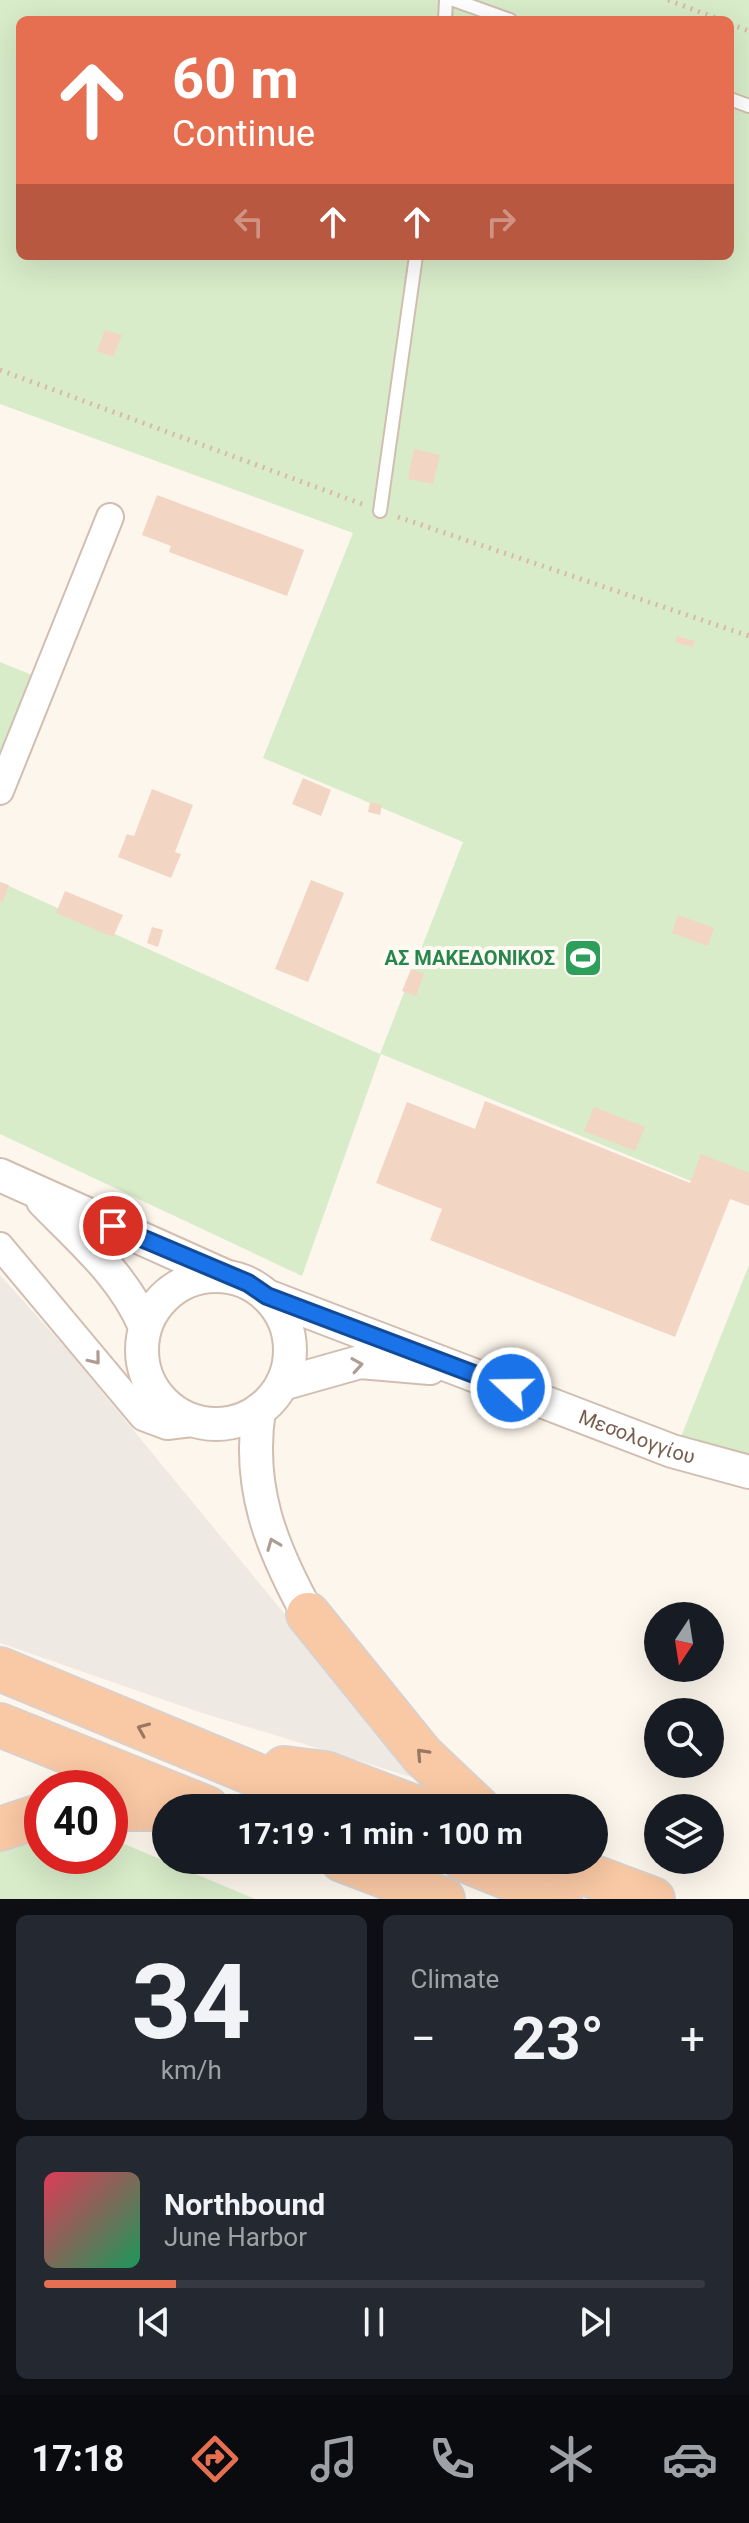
<!DOCTYPE html>
<meta charset="utf-8">
<style>
:root{--surface:#171b24;--page:#242831;--text:#f1f3f6;--muted:#9ea1a6;--line:#363941;--accent:#e76f51}
body{margin:0;font-family:Roboto,sans-serif;background:var(--page);color:var(--text);height:100vh;display:flex;flex-direction:column;font-size:30px;white-space:nowrap}
*{box-sizing:border-box;margin:0}
p{font-size:26px;color:var(--muted)}
.icon{flex:none;width:44px;height:44px;fill:none;stroke:currentColor;stroke-width:2;stroke-linecap:round;stroke-linejoin:round}
.map{position:relative;height:1899px;overflow:hidden}
.panel{display:flex;flex-direction:column;gap:16px;padding:16px;background:#0d0f14;flex:1}
.panel>*{flex:none}
.top-card{position:absolute;left:16px;top:16px;width:718px;height:244px;border-radius:12px;box-shadow:0 8px 32px #0002;background:#e76f51;color:#fff;overflow:hidden}
.needle{width:52px;rotate:192deg}
.controls{position:absolute;left:644px;top:1602px;display:grid;gap:16px}
.controls a{display:grid;place-items:center;width:80px;height:80px;border-radius:50%;background:var(--surface);box-shadow:0 8px 32px #0002;font-size:40px}
.speed{position:absolute;left:24px;top:1770px;display:flex;gap:16px;font-size:40px;font-weight:700;text-align:center}
.speed>*{display:grid;place-content:center;width:104px;height:104px;border-radius:50%;background:var(--surface);box-shadow:0 8px 32px #0002;line-height:1}
.speed .limit{border:12px solid #d22;background:#fff;color:#111}
.pin{position:absolute;display:grid;place-items:center;width:68px;height:68px;color:#fff;margin:-34px;border:4px solid #fff;border-radius:50%;box-shadow:0 2px 8px #0007}
.me{position:absolute;width:88px;margin:-44px;rotate:291deg;stroke-linejoin:round;filter:drop-shadow(0 0 6px #0008)}
.turn{display:flex;align-items:center;gap:28px;height:168px;padding:0 24px;font-size:36px}
.turn .icon{width:104px;height:104px;stroke-width:2.5}
.turn b{display:block;font-size:56px;line-height:68px}
.lanes{display:flex;align-items:center;height:76px;padding:0 24px;background:#0003;justify-content:center;gap:40px;direction:ltr}
.lanes .off{opacity:.35}
.big{font-size:60px;font-weight:700;line-height:1.1}
.panel .tile{flex:1;display:flex;flex-direction:column;justify-content:center;gap:12px;min-width:0;padding:0 28px;border-radius:12px;background:var(--page)}
.panel .dial{align-items:center;gap:0}
.dial b{font-size:104px;line-height:1}
.song{display:flex;align-items:center;gap:24px}
.cover{width:96px;height:96px;border-radius:12px;background:linear-gradient(135deg,hsl(350 70% 55%),hsl(150 70% 35%))}
.played{height:8px;border-radius:4px;background:linear-gradient(90deg,var(--accent) 20%,var(--line) 20%)}
.keys{display:flex;justify-content:space-around;direction:ltr}
.heat{display:flex;justify-content:space-between;align-items:center;font-size:44px;direction:ltr}
.panel .tiles{flex:1;display:grid;gap:16px;grid-template-columns:1fr 1fr}
.tile:last-child{grid-column:span 2}
.trip{position:absolute;left:152px;top:1794px;width:456px;height:80px;border-radius:40px;background:var(--surface);box-shadow:0 8px 32px #0002;font-weight:700;line-height:80px;text-align:center}
.dock{display:flex;height:128px;justify-content:space-around;align-items:center;background:#090b0e;color:var(--muted)}
.dock .icon{width:56px;height:56px}
.dock .current{color:var(--accent)}
.dock b{font-size:36px;color:var(--text)}
.map>svg:first-child{display:block}
</style>
<div class="map">
<svg width="749" height="1899" viewBox="0 0 749 1899">
<rect width="100%" height="100%" fill="#fdf6ec"/>
<polygon fill="#efe9e4" points="0,1275 70,1353 421,1780 199,1712 0,1643"/>
<g fill="#d8ecc9" fill-rule="evenodd">
<path d="M0,0H749V1205L381,1054L302,1276L0,1134V882L380,1054L463,842L263,758L353,533L0,404ZM20,20H730V256H20Z"/>
<polygon points="0,662 37,677 0,769"/>
<polygon points="749,1265 749,1458 681,1437"/>
<polygon points="42,1833 42,1856 110,1856 110,1838 255,1899 0,1899 0,1851 14,1842"/>
</g>
<g fill="#f3d5c3">
<polygon points="105,330 122,335 113,357 97,351"/>
<polygon points="414,449 440,455 433,484 408,479"/>
<polygon points="157,495 304,550 287,596 169,552 171,546 142,535"/>
<polygon points="677,636 695,641 693,647 675,642"/>
<polygon points="303,778 331,790 321,816 292,804"/>
<polygon points="152,789 193,805 175,852 181,854 171,878 118,857 127,834 134,836"/>
<polygon points="370,802 382,805 380,815 368,812"/>
<polygon points="311,880 344,893 308,982 275,969"/>
<polygon points="0,882 9,885 3,902 0,901"/>
<polygon points="65,891 123,915 113,937 56,913"/>
<polygon points="678,915 714,928 708,946 672,933"/>
<polygon points="152,927 163,930 158,947 147,943"/>
<polygon points="411,969 424,974 416,996 402,991"/>
<polygon points="485,1101 690,1183 701,1154 749,1173 749,1206 730,1199 675,1337 430,1240 442,1209 376,1183 407,1102 475,1129"/>
<polygon points="594,1107 645,1127 635,1151 584,1131"/>
</g>
<g fill="none" stroke-linecap="round" stroke-linejoin="round">
<defs>
<g id="service">
<polyline points="454,0 510,20"/>
<polyline points="445,20 446,0"/>
<polyline points="730,99 749,106"/>
<polyline points="380,511 416,256"/>
</g>
<g id="minor">
<polyline points="0,791 110,517"/>
<polyline points="0,1246 143,1417 167,1426 200,1422"/>
</g>
<g id="tertiary">
<polyline points="0,1175 223,1275"/>
<path d="M43,1201C81,1240 124,1276 145,1327"/>
<circle cx="216" cy="1350" r="74"/>
<path id="s1" d="M267,1296L672,1451L749,1472"/>
<polyline points="282,1384 360,1362 430,1368"/>
<path d="M259,1410C247,1487 271,1547 308,1614"/>
</g>
<g id="trunk">
<polyline points="308,1614 422,1755 478,1808"/>
<polyline points="0,1669 336,1808"/>
<polyline points="0,1725 207,1808"/>
<polyline points="284,1768 325,1773 417,1808"/>
<polyline points="110,1809 166,1809"/>
<polyline points="0,1829 42,1815"/>
<polyline points="342,1860 443,1899"/>
<polyline points="464,1860 560,1899"/>
<polyline points="549,1860 653,1899"/>
</g>
</defs>
<use href="#service" stroke="#d1beb0" stroke-width="16"/>
<use href="#minor" stroke="#d1beb0" stroke-width="30"/>
<use href="#tertiary" stroke="#d1beb0" stroke-width="36"/>
<use href="#trunk" stroke="#dad1cd" stroke-width="46"/>
<g stroke="#d9b8a5" stroke-width="5" stroke-dasharray="2 6" stroke-linecap="butt">
<polyline points="668,0 721,20"/>
<polyline points="730,24 749,31"/>
<polyline points="0,370 362,504"/>
<polyline points="398,517 749,636"/>
</g>
<use href="#service" stroke="#fff" stroke-width="12"/>
<use href="#minor" stroke="#fff" stroke-width="26"/>
<use href="#tertiary" stroke="#fff" stroke-width="32"/>
<use href="#trunk" stroke="#f9c8a4" stroke-width="42"/>
</g>
<defs><path id="oneway-chevron" d="M-2-3.5L2.5 0L-2 3.5" fill="none" stroke-width="1.6" stroke-linecap="round" stroke-linejoin="round" transform="scale(2)"/></defs>
<g stroke="#af9d94">
<use href="#oneway-chevron" transform="translate(95 1359) rotate(51)"/>
<use href="#oneway-chevron" transform="translate(357 1365) rotate(-9)"/>
<use href="#oneway-chevron" transform="translate(273 1544) rotate(-112)"/>
</g>
<g stroke="#9a7763">
<use href="#oneway-chevron" transform="translate(143 1729) rotate(-157)"/>
<use href="#oneway-chevron" transform="translate(422 1754) rotate(-133)"/>
</g>
<g fill="none" stroke-linecap="round" stroke-linejoin="round">
<defs>
<polyline id="route" points="113,1226 248,1283 267,1296 511,1388"/>
</defs>
<use href="#route" stroke="#114b97" stroke-width="20"/>
<use href="#route" stroke="#1a73e8" stroke-width="14"/>
</g>
<defs>
<symbol id="stadium-square" viewBox="-11 -11 22 22"><rect x="-9" y="-9" width="18" height="18" rx="4" fill="#2e9e5b" stroke="#fffaf3"/><path d="M0-5a6.5 5 0 1 0 0 10a6.5 5 0 1 0 0-10ZM-3.5-1.8h7v3.6h-7Z" fill="#fff"/></symbol>
</defs>
<g fill-rule="evenodd">
<use href="#stadium-square" x="561" y="936" width="44" height="44"/>
</g>
<g text-anchor="middle" dominant-baseline="central" stroke-width="8" stroke-linejoin="round" paint-order="stroke">
<g font-size="20" font-weight="bold" fill="#27864d" stroke="#fffaf3" text-anchor="end">
<text x="555" y="958">ΑΣ ΜΑΚΕΔΟΝΙΚΟΣ</text>
</g>
<g font-size="20" fill="#7a5c4d" stroke="#fffaf3">
<text stroke="none"><textPath href="#s1" startOffset="396">Μεσολογγίου</textPath></text>
</g>
</g>
</svg>
<div class="controls">
<a><svg class="needle" viewBox="-14 -14 28 28"><path d="M0-13l5 13h-10z" fill="#e53935"/><path d="M0 13l5-13h-10z" fill="#9ea1a6"/></svg></a>
<a><svg class="icon" aria-label="search" viewBox="0 0 24 24"><circle cx="10" cy="10" r="6"/><path d="M15 15l6 6"/></svg></a>
<a><svg class="icon" aria-label="layers" viewBox="0 0 24 24"><path d="M12 4l9 5-9 5-9-5zM3 14l9 5 9-5"/></svg></a>
</div>
<div class="speed"><div class="limit">40</div></div>
<div class="pin" style="left:113px;top:1226px;background:#d93025"><svg class="icon" aria-label="arrive" viewBox="0 0 24 24"><path d="M6 21V4h12l-3 4 3 4H6"/></svg></div>
<svg class="me" style="left:511px;top:1388px" viewBox="-20 -20 40 40"><circle r="17" fill="#1a73e8" stroke="#fff" stroke-width="3"/><path d="M0-11L8 9 0 5-8 9z" fill="#fff"/></svg>
<div class="trip">17:19 · 1 min · 100 m</div>
<div class="top-card">
<div class="turn"><svg class="icon" aria-label="ahead" viewBox="0 0 24 24"><path d="M12 20V5M6 11l6-6 6 6"/></svg><div><b>60 m</b>Continue</div></div>
<div class="lanes"><svg class="icon off" aria-label="left" viewBox="0 0 24 24"><path d="M17 20v-9H6M10 6l-5 5 5 5"/></svg><svg class="icon" aria-label="ahead" viewBox="0 0 24 24"><path d="M12 20V5M6 11l6-6 6 6"/></svg><svg class="icon" aria-label="ahead" viewBox="0 0 24 24"><path d="M12 20V5M6 11l6-6 6 6"/></svg><svg class="icon off" aria-label="right" viewBox="0 0 24 24"><path d="M7 20v-9h11M14 6l5 5-5 5"/></svg></div>
</div>
</div>
<section class="panel">
<div class="tiles">
<div class="tile dial"><b>34</b><p>km/h</p></div>
<div class="tile"><p>Climate</p>
<div class="heat"><a>−</a><b class="big">23°</b><a>+</a></div>
</div>
<div class="tile">
<div class="song"><i class="cover"></i><div><b>Northbound</b><p>June Harbor</p></div></div>
<div class="played"></div>
<div class="keys"><svg class="icon" aria-label="previous" viewBox="0 0 24 24"><path d="M18 5L8 12l10 7zM5 5v14"/></svg><svg class="icon" aria-label="pause" viewBox="0 0 24 24"><path d="M8 5v14M16 5v14"/></svg><svg class="icon" aria-label="next" viewBox="0 0 24 24"><path d="M6 5l10 7-10 7zM19 5v14"/></svg></div>
</div>
</div>
</section>
<nav class="dock">
<b>17:18</b>
<svg class="icon current" aria-label="directions" viewBox="0 0 24 24"><path d="M12 3l9 9-9 9-9-9zM9 14v-3h6M13 9l2 2-2 2"/></svg>
<svg class="icon" aria-label="music" viewBox="0 0 24 24"><path d="M9 18V5l10-2v13"/><circle cx="6" cy="18" r="3"/><circle cx="16" cy="16" r="3"/></svg>
<svg class="icon" aria-label="phone" viewBox="0 0 24 24"><path d="M5 4h4l2 5-3 2q2 4 5 5l2-3 5 2v4C11 20 4 13 5 4z"/></svg>
<svg class="icon" aria-label="climate" viewBox="0 0 24 24"><path d="M12 3v18M4 7l16 10M4 17L20 7"/></svg>
<svg class="icon" aria-label="car" viewBox="0 0 24 24"><path d="M5 17H2v-5l4-1 3-4h7l3 4 3 1v5h-3M9 17h6M6 11h13"/><circle cx="7" cy="17" r="2"/><circle cx="17" cy="17" r="2"/></svg>
</nav>
